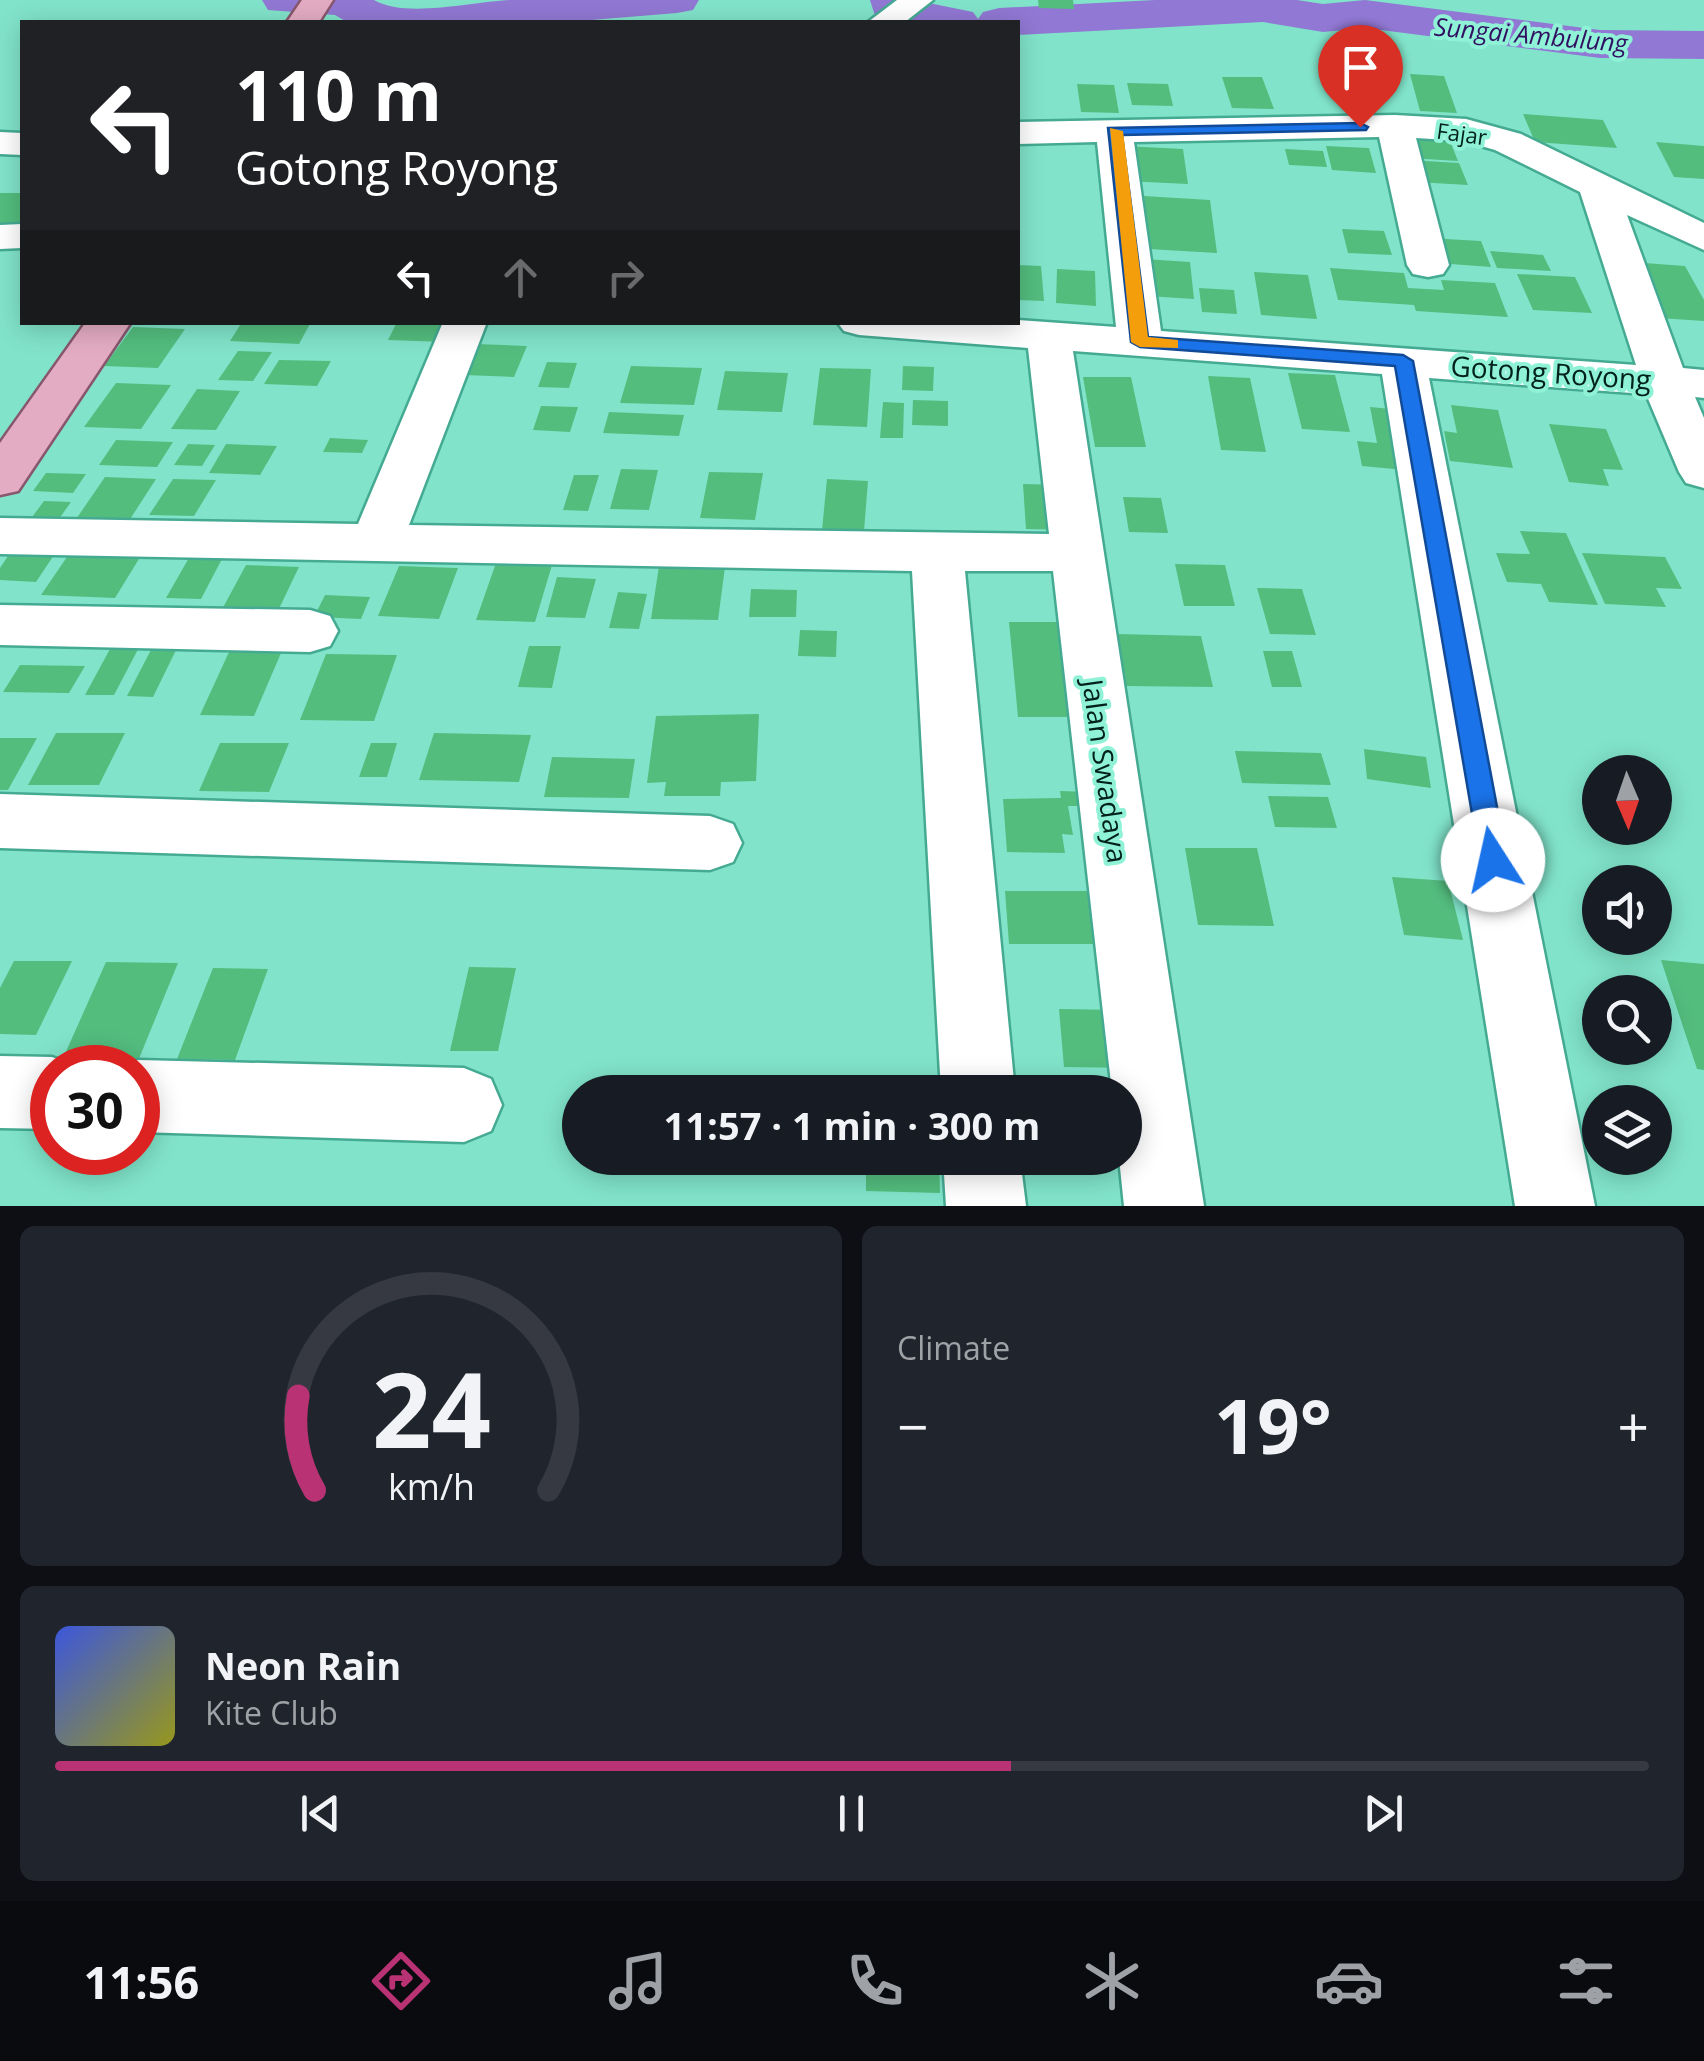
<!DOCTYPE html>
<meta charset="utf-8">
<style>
:root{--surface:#171b24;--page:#20242c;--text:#f1f3f6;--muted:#9ea1a6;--line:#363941;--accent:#b93274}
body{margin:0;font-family:"Open Sans",sans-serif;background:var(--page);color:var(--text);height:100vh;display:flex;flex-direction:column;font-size:38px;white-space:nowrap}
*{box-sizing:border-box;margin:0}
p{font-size:32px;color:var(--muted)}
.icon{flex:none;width:55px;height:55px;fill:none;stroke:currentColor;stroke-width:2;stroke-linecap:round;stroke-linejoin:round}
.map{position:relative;height:1206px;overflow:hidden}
.drawer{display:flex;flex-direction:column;gap:20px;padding:20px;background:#0d0f14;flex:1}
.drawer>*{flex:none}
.hud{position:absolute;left:20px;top:20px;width:1000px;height:305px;border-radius:0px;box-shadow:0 5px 25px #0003;background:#202124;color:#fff;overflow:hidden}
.needle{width:65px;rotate:178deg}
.fabs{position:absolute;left:1582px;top:755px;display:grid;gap:20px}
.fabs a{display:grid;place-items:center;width:90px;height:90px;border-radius:50%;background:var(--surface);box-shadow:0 5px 25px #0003;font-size:50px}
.speed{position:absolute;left:30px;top:1045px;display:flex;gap:20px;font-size:50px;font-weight:700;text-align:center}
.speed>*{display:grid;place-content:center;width:130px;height:130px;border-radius:50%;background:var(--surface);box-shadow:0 5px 25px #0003;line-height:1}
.speed .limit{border:15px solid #d22;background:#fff;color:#111}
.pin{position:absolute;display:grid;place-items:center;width:85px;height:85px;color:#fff;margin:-102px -42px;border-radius:50% 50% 50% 0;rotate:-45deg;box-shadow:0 0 10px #0007}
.pin .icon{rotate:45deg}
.me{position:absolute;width:110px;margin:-55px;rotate:350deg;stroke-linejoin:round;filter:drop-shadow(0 0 8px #0008)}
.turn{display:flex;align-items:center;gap:35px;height:210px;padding:0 50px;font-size:45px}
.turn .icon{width:130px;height:130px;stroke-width:2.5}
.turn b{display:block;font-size:70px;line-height:85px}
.lanes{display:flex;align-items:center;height:95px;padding:0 50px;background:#0003;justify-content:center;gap:50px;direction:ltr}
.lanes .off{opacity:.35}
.big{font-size:75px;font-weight:700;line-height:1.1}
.drawer .widget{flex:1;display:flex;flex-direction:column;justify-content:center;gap:15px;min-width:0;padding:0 35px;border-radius:15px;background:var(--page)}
.drawer .dial{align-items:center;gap:0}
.dial svg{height:260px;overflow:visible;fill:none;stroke:var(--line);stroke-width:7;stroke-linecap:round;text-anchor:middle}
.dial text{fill:var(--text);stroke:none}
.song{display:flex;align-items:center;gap:30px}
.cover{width:120px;height:120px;border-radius:15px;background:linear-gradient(135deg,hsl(230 70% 55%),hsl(60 70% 35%))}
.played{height:10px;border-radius:5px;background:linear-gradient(90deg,var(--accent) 60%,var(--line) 60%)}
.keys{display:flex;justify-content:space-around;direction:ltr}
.heat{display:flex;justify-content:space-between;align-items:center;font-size:55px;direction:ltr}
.drawer .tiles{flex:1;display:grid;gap:20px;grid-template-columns:1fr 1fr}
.widget:last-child{grid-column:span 2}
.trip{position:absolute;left:562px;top:1075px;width:580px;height:100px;border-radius:50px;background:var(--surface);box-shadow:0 5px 25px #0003;font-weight:700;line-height:100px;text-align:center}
.dock{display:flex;height:160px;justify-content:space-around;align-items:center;background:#090b0e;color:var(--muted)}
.dock .icon{width:70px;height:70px}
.dock .on{color:var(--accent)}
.dock b{font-size:45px;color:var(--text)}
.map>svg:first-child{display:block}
</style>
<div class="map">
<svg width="1704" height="1206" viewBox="0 0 1704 1206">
<rect width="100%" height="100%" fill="#81e4ca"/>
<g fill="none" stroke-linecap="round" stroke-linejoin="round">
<g fill="#9178d4" fill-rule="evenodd">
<path d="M262,0H374C406,19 474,1 512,0C575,0 637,0 699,0L693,10L677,13L567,22H347L335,15L268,10Z"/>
<polygon points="870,0 914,0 973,12 978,19 983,12 999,8 1155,0 1297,0 1323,4 1365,0 1600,30 1704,31 1704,59 1600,58 1365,28 1323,32 1263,22 1018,35 1018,22 877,22"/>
</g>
</g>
<g fill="#53bd7e">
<polygon points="1038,0 1073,0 1074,9 1039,8"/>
<polygon points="1410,74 1444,76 1457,113 1420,111"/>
<polygon points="1222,77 1262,77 1274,109 1232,108"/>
<polygon points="1127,83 1168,84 1173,106 1132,105"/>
<polygon points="1077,84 1114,85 1119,113 1081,112"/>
<polygon points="1523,114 1603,120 1617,148 1535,142"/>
<polygon points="1401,138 1450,141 1458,161 1408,158"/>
<polygon points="1656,142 1704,146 1704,179 1674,177"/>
<polygon points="1124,146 1183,149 1188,184 1125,181"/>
<polygon points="1326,146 1369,148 1376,173 1332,170"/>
<polygon points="1285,149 1323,151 1327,167 1289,165"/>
<polygon points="1409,160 1459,163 1468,185 1416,182"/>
<rect x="0" y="193" width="22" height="34"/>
<polygon points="1144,196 1210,200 1217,253 1148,249"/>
<polygon points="1342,229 1384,231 1392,255 1348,253"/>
<polygon points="1428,238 1481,241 1491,267 1437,263"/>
<polygon points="1490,251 1543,255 1551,271 1497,268"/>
<polygon points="1144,259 1190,262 1194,299 1146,296"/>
<polygon points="1631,262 1685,266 1704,300 1704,321 1659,318"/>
<polygon points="1018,265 1041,266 1044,301 1018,300"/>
<polygon points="1330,268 1404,273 1408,288 1444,290 1441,280 1495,283 1508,317 1416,311 1414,305 1338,300"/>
<polygon points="1057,269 1095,271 1096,306 1056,303"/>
<polygon points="1254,272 1308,275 1317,319 1261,315"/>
<polygon points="1517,274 1575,277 1592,313 1533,310"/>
<polygon points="1199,288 1234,290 1237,314 1202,312"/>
<polygon points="242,322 311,322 299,344 230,341"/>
<polygon points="397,322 454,322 445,342 388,340"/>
<polygon points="133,327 185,329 158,368 104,366"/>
<polygon points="477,344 527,346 514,377 464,375"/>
<polygon points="238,351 272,352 253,381 218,380"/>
<polygon points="279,360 331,361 317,386 264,384"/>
<polygon points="547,362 577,363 569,388 538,387"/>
<polygon points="631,366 702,368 694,405 620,403"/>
<polygon points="903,366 934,367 933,391 902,390"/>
<polygon points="820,368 871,369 867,427 813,425"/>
<polygon points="725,371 788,373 782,412 717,410"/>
<polygon points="1288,373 1335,375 1350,432 1302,429"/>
<polygon points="1208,376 1250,378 1266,452 1221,450"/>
<polygon points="1083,377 1131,377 1146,447 1095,447"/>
<polygon points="116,383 171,385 141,429 84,427"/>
<polygon points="197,389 240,391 216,430 171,429"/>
<polygon points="913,400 948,401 948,426 912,425"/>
<polygon points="883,402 904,403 903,438 880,438"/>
<polygon points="1451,405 1498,410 1513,468 1450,461 1444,431 1457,433"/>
<polygon points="541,406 578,407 570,432 533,430"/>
<polygon points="1370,407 1402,410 1416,471 1362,466 1357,441 1377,443"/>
<polygon points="609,412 684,415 679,436 603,433"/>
<polygon points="1549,424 1606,429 1623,470 1603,469 1609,486 1569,482"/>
<polygon points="330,438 368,440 362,453 323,452"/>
<polygon points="116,440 173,442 157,467 99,465"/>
<polygon points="188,444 215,445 202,466 174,465"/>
<polygon points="226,444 277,446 260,475 209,473"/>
<polygon points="621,469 658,470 649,510 610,509"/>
<polygon points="709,472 763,473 755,520 700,518"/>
<polygon points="46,473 86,474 73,493 33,491"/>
<polygon points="574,475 599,475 588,511 563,510"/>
<polygon points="105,477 156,479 125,527 72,525"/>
<polygon points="173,479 216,480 194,516 149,515"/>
<polygon points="827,479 868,481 864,531 822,530"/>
<polygon points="1023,484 1065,485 1069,530 1026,529"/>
<polygon points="1123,497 1161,498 1168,533 1129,532"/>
<polygon points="44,501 71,502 54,526 26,525"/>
<polygon points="1520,531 1566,533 1598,605 1549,602 1541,584 1507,582 1496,553 1530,554"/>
<polygon points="12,550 56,552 36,582 0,580 0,568"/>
<polygon points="71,551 142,554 115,598 41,595"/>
<polygon points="1582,553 1665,557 1682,589 1656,588 1666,607 1605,604"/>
<polygon points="190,556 223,557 201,599 166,598"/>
<polygon points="496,563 552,565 535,622 476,620"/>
<polygon points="1175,564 1225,565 1235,606 1184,606"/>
<polygon points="246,565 299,567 276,615 220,613"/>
<polygon points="399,566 458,568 439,619 378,616"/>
<polygon points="659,566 725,567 718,620 651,619"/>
<polygon points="557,577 596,579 585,618 546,617"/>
<polygon points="1257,588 1302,589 1316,635 1270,634"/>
<polygon points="751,589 797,590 796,617 749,617"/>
<polygon points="618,592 647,594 639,629 609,628"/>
<polygon points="325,595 370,597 361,619 314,617"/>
<polygon points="1009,622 1074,622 1087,717 1018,717"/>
<polygon points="800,630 837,631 836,657 798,656"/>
<polygon points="1117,634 1201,636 1213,687 1125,686"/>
<polygon points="116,638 144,638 114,695 85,695"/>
<polygon points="153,646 178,646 153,697 127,696"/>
<polygon points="529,646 561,646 552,688 518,687"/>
<polygon points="1263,651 1292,651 1302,687 1272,687"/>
<polygon points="229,652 281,653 254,716 200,715"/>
<polygon points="326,654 397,655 374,721 300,720"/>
<polygon points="20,665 85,666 69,693 3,692"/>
<polygon points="759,714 756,781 721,782 720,796 664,796 666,782 647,783 656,716"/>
<polygon points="56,733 125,733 99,785 28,785"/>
<polygon points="434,733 531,735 519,782 419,780"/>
<polygon points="0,738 37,738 8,790 0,790"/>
<polygon points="220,743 289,743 269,792 199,791"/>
<polygon points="371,743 397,743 387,777 359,777"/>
<polygon points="1364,749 1426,757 1431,788 1367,779"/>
<polygon points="1235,751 1321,753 1331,785 1242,783"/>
<polygon points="552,757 635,759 629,798 544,797"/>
<polygon points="1060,791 1092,792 1094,806 1068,806 1073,835 1062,834 1065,853 1007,852 1003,799 1061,798"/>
<polygon points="1268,796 1328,797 1337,828 1275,827"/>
<polygon points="1185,848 1257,848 1274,926 1198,925"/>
<polygon points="1392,877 1448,881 1463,940 1404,935"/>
<polygon points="1005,891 1104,891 1112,944 1009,944"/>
<polygon points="1661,960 1704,964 1704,1070 1697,1069"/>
<polygon points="14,961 72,961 36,1035 0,1034 0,988"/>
<polygon points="106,962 178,963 136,1066 60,1065"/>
<polygon points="469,967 516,968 498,1051 450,1051"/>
<polygon points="213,968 268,969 235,1060 177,1059"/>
<polygon points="1059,1009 1126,1010 1134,1068 1064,1067"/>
<polygon points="866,1158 939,1158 940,1193 866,1191"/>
</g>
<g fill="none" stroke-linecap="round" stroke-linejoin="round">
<defs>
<g id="minor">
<polygon points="897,0 933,0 905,22 868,22"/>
<path d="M1395,115L1466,119L1521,134L1704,223V250L1627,215L1683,368L1704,370V398L1695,397L1704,418V488L1686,483L1679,472L1646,394L1429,378L1595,1206H1515L1382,374L1073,351L1204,1206H1124L1119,1158H1125V1092H1112L1053,571H965L1015,1092H941L912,571L0,554V518L358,524L443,322H487L409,525L1049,534L1028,348L859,335L844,331L837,322L1018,320L1116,327L1097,142L1018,144V122ZM1379,137L1407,265L1413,274L1428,277L1443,274L1449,265L1416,138L1464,141L1495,150L1580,192L1636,365L1161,331L1134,142Z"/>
<polygon points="0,132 22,133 22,155 0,154"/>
<polygon points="22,224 22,248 0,249 0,225"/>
<polygon points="0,605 310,610 330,616 338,631 330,646 310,652 0,645"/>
<polygon points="0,794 710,816 733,824 742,843 733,862 710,870 0,848"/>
<polygon points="0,1056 52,1057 78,1067 52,1068 52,1129 0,1128"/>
<polygon points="138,1060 464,1068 491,1079 502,1105 491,1131 464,1142 138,1132 138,1068 118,1068"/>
<polygon points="943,1158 1020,1158 1026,1206 946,1206"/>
</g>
<g id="major">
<polygon points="302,0 333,0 319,22 287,22"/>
<polygon points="86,322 131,322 18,491 0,495 0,443"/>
</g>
</defs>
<use href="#minor" stroke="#44aa92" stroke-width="5"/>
<use href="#major" stroke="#88576d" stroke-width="5"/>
<use href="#minor" fill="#fff" fill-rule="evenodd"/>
<use href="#major" fill="#e3acc2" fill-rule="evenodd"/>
</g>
<polygon fill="#1a73e8" stroke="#114b97" stroke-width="2.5" points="1360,123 1368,127 1366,130 1122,135 1148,337 1403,355 1413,361 1507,860 1503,868 1493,872 1484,868 1480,860 1395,366 1140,347 1131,342 1108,128"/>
<polygon fill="#f59e0b" points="1110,128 1123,131 1148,337 1178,340 1178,348 1140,347 1131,342"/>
<g text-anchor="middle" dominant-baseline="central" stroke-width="8" stroke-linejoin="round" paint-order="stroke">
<g font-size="22" fill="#012119" stroke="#8ff2d7">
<text transform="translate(1462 133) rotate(8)">Fajar</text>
</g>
<g font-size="25" font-style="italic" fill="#310f61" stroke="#8ff2d7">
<text transform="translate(1531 34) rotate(5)">Sungai Ambulung</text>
</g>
<g font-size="28" fill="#012119" stroke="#8ff2d7">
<text transform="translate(1551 372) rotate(4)">Gotong Royong</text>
<text transform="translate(1106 771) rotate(82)">Jalan Swadaya</text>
</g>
</g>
</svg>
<div class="fabs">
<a><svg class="needle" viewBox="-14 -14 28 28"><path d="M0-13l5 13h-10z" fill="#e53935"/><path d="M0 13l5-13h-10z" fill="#9ea1a6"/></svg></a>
<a><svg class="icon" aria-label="sound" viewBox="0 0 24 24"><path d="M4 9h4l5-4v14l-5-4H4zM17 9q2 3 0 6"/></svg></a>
<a><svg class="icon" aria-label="search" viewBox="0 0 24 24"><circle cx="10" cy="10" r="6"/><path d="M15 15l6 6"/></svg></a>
<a><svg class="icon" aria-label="layers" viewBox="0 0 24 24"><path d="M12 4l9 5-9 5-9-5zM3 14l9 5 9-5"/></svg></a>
</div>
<div class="speed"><div class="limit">30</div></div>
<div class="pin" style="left:1360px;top:127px;background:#d93025"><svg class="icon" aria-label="arrive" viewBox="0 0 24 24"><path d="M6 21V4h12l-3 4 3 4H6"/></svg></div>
<svg class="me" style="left:1493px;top:860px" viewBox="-20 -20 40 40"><circle r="19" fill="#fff"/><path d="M0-13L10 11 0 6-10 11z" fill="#1a73e8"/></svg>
<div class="trip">11:57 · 1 min · 300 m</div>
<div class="hud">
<div class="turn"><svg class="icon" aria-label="left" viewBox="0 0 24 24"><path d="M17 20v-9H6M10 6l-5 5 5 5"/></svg><div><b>110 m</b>Gotong Royong</div></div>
<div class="lanes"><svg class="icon" aria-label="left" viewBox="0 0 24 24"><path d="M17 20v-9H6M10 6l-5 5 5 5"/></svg><svg class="icon off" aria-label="ahead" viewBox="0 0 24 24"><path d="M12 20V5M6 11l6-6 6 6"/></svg><svg class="icon off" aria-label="right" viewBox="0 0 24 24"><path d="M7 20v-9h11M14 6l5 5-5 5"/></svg></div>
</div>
</div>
<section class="drawer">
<div class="tiles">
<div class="widget dial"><svg viewBox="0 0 100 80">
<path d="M14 69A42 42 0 1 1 86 69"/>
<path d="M14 69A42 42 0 0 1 9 40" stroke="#b93274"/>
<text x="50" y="56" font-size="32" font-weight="700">24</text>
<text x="50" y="72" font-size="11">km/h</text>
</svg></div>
<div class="widget"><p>Climate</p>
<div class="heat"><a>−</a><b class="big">19°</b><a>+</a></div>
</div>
<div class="widget">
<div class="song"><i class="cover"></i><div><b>Neon Rain</b><p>Kite Club</p></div></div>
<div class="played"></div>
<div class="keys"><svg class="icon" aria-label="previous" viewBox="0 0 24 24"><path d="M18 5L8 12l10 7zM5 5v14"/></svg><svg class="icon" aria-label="pause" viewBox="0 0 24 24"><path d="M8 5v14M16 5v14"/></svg><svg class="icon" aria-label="next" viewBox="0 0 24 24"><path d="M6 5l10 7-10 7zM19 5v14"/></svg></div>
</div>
</div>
</section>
<nav class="dock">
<b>11:56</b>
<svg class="icon on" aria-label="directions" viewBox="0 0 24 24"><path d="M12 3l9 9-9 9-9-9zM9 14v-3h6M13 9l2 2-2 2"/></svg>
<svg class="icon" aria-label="music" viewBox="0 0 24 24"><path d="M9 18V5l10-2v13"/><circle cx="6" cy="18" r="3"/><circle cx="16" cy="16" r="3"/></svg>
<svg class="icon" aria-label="phone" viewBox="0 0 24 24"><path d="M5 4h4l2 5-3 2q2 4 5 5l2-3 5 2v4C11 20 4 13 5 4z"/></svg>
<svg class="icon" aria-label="climate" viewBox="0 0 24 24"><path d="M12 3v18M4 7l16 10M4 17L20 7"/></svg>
<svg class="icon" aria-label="car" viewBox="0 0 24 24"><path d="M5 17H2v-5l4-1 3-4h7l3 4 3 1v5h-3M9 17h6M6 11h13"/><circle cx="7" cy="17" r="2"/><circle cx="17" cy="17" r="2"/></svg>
<svg class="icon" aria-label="filters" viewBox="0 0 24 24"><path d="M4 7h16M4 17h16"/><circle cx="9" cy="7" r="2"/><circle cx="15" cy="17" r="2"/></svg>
</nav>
